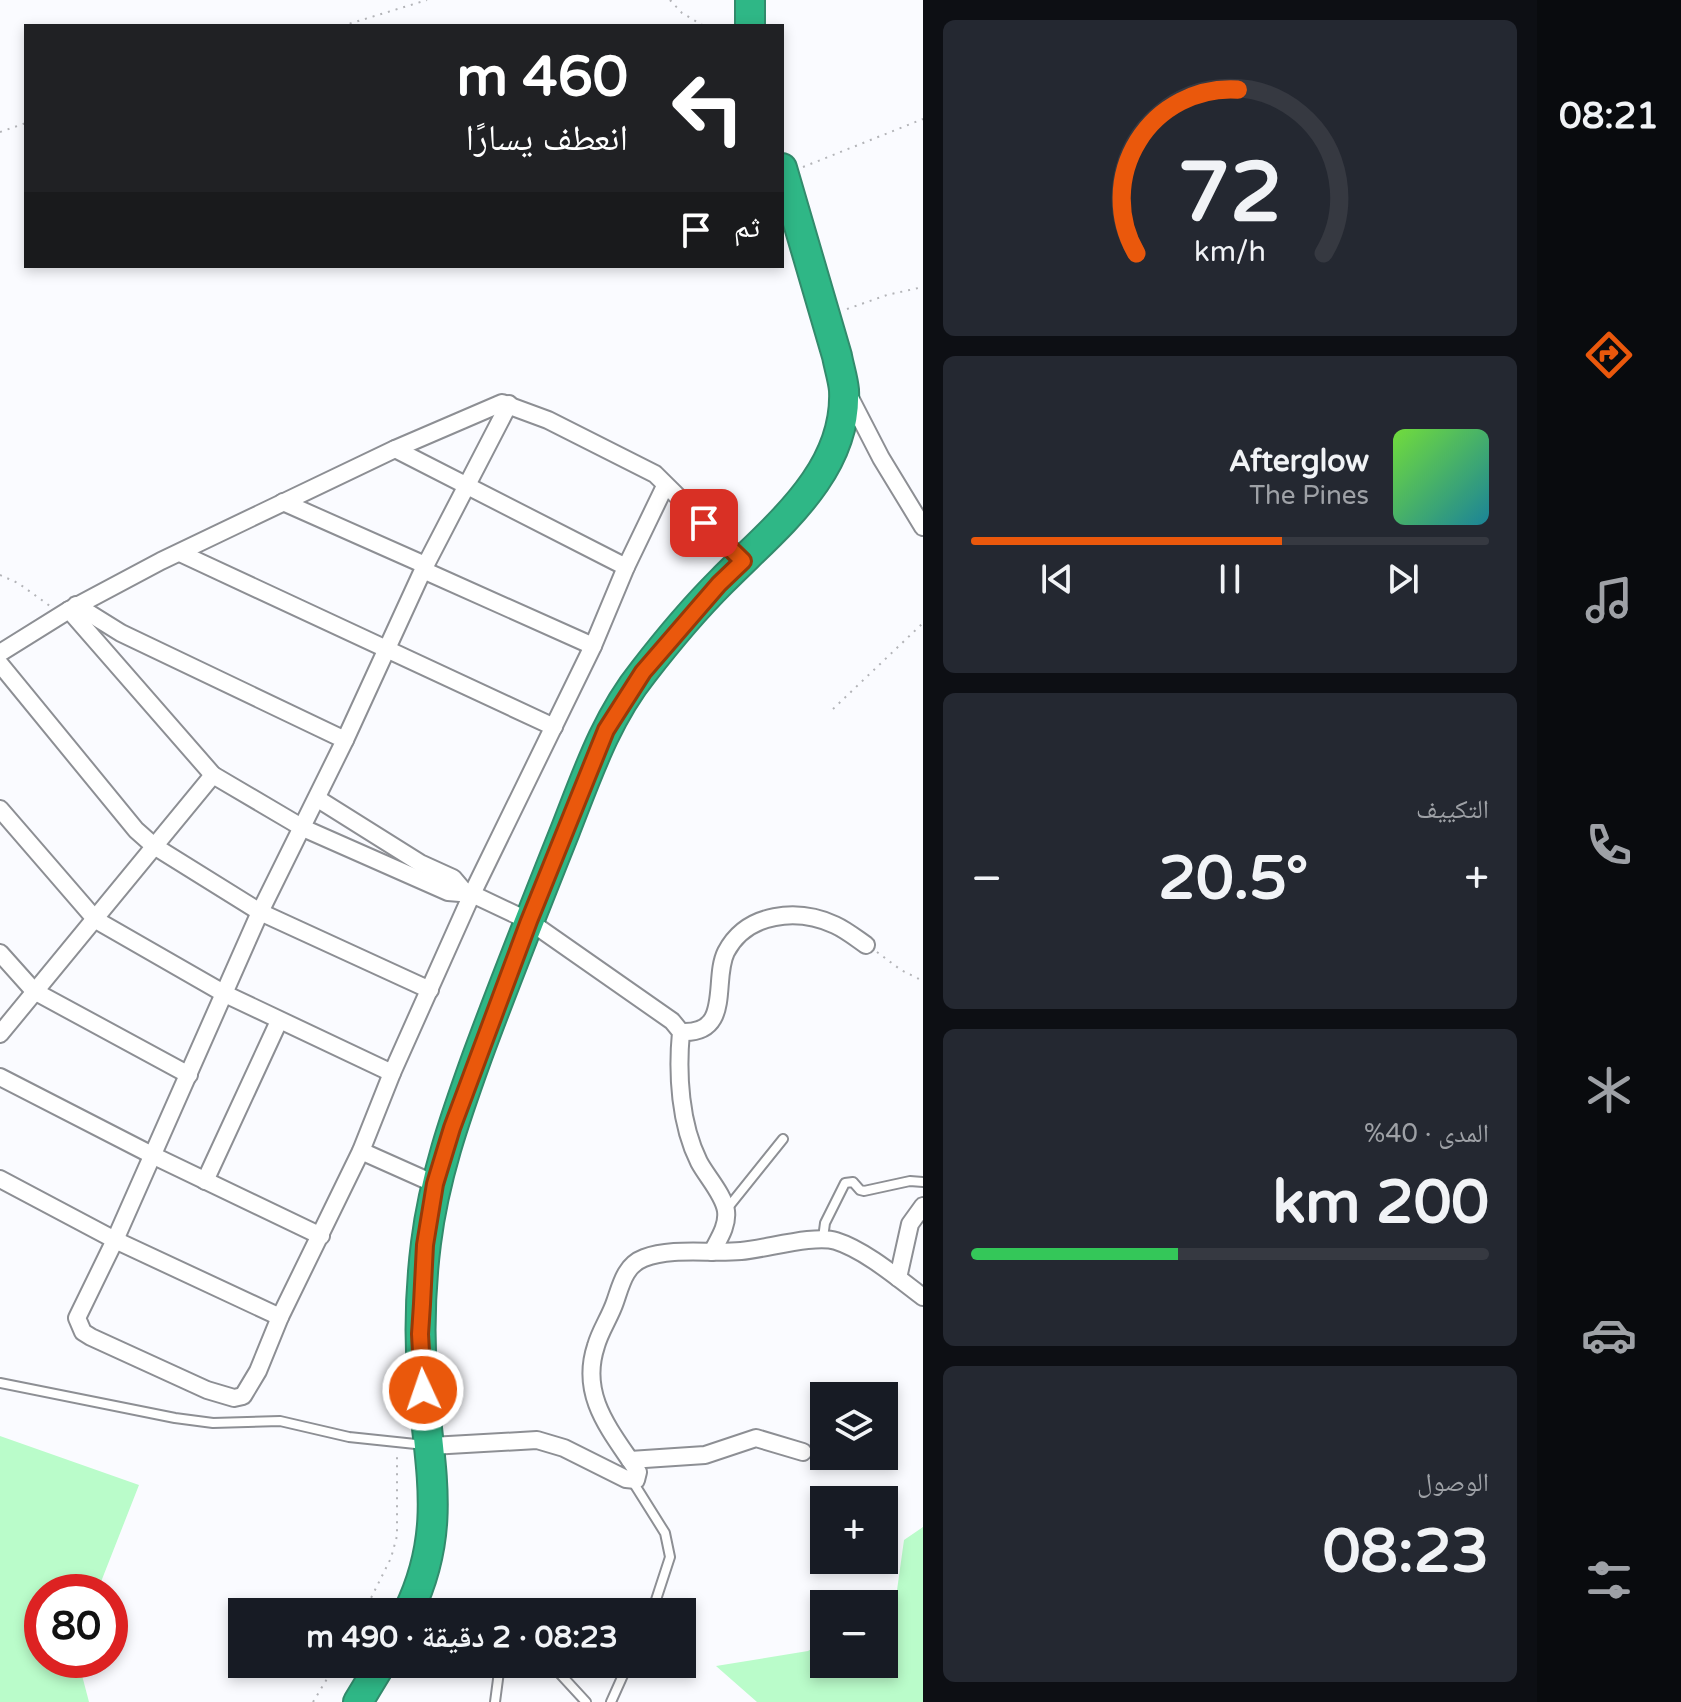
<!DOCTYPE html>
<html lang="ar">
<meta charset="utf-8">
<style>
:root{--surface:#171b24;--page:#242831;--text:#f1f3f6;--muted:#9ea1a6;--line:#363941;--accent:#ea580c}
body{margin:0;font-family:"Varela Round","Noto Naskh Arabic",sans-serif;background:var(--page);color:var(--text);direction:rtl;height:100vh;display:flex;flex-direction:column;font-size:30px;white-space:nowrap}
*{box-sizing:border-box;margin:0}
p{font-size:26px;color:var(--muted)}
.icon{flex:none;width:44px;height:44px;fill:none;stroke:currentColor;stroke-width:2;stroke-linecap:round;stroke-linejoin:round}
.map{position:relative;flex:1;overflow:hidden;direction:ltr}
.panel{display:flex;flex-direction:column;gap:20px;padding:20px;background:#0d0f14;width:614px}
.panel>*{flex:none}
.banner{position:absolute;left:24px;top:24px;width:760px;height:244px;border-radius:0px;box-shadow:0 4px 12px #0003;direction:rtl;background:#202124;color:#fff;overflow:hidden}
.tools{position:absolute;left:810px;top:1382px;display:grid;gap:16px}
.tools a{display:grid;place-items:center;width:88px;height:88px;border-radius:0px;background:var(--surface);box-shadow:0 4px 12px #0003;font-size:40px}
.speed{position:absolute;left:24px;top:1574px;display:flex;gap:16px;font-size:40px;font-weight:700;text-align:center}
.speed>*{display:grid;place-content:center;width:104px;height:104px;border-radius:50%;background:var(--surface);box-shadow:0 4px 12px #0003;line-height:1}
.speed .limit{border:12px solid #d22;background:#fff;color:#111}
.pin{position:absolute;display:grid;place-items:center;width:68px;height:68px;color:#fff;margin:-34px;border-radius:16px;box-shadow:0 4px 12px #0006}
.me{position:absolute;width:88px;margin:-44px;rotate:357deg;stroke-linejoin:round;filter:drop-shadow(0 0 6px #0008)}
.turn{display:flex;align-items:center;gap:28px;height:168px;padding:0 24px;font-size:36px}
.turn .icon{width:104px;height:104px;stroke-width:2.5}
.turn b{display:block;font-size:56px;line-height:68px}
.then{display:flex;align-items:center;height:76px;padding:0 24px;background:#0003;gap:16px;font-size:30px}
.big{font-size:60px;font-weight:700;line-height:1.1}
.panel .widget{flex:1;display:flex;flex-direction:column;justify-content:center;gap:12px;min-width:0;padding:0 28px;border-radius:12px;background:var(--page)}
.panel .dial{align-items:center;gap:0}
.dial svg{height:208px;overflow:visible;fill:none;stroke:var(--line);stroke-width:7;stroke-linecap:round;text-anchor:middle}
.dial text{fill:var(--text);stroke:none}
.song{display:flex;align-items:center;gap:24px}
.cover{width:96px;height:96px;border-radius:12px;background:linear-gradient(135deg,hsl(100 70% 55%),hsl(190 70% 35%))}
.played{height:8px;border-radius:4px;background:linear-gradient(90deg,var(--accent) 60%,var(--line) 60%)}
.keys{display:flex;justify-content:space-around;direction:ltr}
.heat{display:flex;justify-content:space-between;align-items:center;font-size:44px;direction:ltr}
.charge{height:12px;border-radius:6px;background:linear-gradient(90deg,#34c759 40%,var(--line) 0)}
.trip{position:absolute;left:228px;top:1598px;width:468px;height:80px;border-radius:0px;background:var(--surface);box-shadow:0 4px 12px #0003;font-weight:700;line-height:80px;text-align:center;direction:rtl}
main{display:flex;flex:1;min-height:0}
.dock{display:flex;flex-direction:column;width:144px;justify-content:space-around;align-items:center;background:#090b0e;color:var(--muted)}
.dock .icon{width:56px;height:56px}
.dock .active{color:var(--accent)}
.dock b{font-size:36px;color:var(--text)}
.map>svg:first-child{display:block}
</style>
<main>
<nav class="dock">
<b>08:21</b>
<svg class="icon active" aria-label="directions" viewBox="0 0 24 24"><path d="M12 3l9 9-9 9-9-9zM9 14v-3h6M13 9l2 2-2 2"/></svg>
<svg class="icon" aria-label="music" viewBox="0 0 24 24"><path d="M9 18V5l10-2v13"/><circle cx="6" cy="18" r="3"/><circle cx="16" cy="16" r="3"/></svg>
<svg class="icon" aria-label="phone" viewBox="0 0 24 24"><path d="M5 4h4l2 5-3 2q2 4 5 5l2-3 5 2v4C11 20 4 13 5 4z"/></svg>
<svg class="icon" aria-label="climate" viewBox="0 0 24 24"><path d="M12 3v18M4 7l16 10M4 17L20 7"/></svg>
<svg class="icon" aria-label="car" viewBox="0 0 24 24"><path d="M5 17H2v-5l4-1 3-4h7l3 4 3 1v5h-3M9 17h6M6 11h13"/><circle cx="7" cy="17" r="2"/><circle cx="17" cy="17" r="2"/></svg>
<svg class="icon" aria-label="filters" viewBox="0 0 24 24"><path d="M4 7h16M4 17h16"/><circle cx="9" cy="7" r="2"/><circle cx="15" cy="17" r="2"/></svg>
</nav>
<section class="panel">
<div class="widget dial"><svg viewBox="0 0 100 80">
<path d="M14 69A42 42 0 1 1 86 69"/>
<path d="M14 69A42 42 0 0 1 53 6" stroke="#ea580c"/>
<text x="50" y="56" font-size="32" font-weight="700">72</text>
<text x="50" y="72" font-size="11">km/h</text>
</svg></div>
<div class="widget">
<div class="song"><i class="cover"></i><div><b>Afterglow</b><p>The Pines</p></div></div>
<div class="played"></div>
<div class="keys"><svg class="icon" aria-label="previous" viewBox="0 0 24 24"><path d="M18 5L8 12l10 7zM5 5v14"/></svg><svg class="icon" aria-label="pause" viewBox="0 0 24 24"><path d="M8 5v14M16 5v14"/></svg><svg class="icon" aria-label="next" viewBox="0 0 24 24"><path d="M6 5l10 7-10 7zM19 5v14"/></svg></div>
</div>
<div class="widget"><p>التكييف</p>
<div class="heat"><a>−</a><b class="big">20.5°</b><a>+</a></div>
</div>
<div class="widget"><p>المدى · 40%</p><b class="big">200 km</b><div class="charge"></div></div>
<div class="widget"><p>الوصول</p><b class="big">08:23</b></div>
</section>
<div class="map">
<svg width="923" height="1702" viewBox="0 0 923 1702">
<rect width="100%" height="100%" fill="#fafbff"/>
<g fill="#bafcca">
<polygon points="0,1436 139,1485 97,1592 42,1592 42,1660 78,1660 89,1702 0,1702"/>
<polygon points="923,1527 923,1702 757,1702 716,1666 808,1651 824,1641 824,1664 884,1664 884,1621 893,1619 904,1540"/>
</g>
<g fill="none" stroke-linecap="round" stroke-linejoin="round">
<defs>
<g id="lane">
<polyline points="726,1210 783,1139"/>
<polyline points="823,1238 825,1223 845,1183 853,1182 860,1190 864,1191 910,1181 923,1182"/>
<polyline points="0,1383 175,1418 213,1423 280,1421 349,1437 425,1445"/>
<polyline points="633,1482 665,1533 670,1557 652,1612"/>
<polyline points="551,1664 586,1702"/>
<polyline points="495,1702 500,1664"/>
<polyline points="611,1702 628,1664"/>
</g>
<g id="street">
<polyline points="847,392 881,458 923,527"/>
<polyline points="395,449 626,567"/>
<polyline points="283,502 425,565"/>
<polyline points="180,553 554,727"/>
<polyline points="423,570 593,646"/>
<polyline points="76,605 121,633 345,740 260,912 115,1240 77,1318 83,1332 91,1337 207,1390 234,1398 243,1396 258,1371 280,1317 361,1151 392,1073 472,894 593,646 626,567 665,486"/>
<polyline points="0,653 69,610"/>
<polyline points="0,664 136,830 154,846 260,912 430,990"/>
<polyline points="345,740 423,570 509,404"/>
<polyline points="318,799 420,863 453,878 464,891"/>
<polyline points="0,809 96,920 225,994 392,1073"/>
<polyline points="0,953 34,991 189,1075"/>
<path d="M681,1032C733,1035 712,980 726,952C747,912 798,908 835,925C846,930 856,938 866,945"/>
<polyline points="0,1034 213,775"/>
<polyline points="0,1077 152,1155 321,1236"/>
<polyline points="361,1151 435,1184"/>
<polyline points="0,1179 115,1240 280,1317"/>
<polyline points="205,1181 279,1021"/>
<path d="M712,1252C718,1240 728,1226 726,1211C724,1195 707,1177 699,1162C680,1124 677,1074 681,1032L672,1021L529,921L472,894L448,892L303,828L213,775L69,610L161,561L395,449L502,403L548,420L655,474L743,561"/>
<polyline points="898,1278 910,1224 923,1206"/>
<path d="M431,1446L537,1440L564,1448L626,1479L636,1480L638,1472C612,1432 579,1397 596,1346C600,1331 610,1317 615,1302C621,1285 625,1265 644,1258C673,1247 710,1254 741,1251C766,1249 815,1234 836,1241C865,1250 899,1279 923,1297"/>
<polyline points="630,1460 705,1455 756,1438 803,1452"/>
</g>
<g id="highway">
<polyline points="750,26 750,0"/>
<path d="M408,1612C447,1532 430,1472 423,1388C419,1341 420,1291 426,1243C434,1178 455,1118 477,1057C505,981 535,906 565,831C587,775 606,718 644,671C668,640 694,609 721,582C774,528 848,473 844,390C843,379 839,367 837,356L782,168"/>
<polyline points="358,1702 381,1664"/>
</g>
</defs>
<use href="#lane" stroke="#8d8f94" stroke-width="12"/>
<use href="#street" stroke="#8d8f94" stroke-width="20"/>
<use href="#highway" stroke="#328b6c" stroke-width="32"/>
<g stroke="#b3b4b8" stroke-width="2" stroke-dasharray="2 6" stroke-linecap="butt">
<polyline points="670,0 682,13 704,26"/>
<polyline points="342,26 427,0"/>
<polyline points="0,132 26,123"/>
<polyline points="803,167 923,119"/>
<polyline points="847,309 887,295 923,287"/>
<polyline points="0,575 18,583 50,606"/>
<polyline points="833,709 923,623"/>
<polyline points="877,952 901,970 923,981"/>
<polyline points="364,1612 391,1558 397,1536 397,1455"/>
<polyline points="313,1702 336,1664"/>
</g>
<use href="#lane" stroke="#fff" stroke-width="8"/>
<use href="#street" stroke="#fff" stroke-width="16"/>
<use href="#highway" stroke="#2fb786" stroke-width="28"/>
</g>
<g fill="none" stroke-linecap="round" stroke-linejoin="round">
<defs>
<polyline id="route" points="423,1390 420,1334 422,1304 425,1245 435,1184 452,1128 529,921 606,730 643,672 719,584 743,561 704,523"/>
</defs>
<use href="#route" stroke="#983908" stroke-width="20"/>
<use href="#route" stroke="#ea580c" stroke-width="14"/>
</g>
</svg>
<div class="tools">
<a><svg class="icon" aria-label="layers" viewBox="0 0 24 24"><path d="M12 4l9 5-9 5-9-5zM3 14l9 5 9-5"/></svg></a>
<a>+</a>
<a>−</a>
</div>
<div class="speed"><div class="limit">80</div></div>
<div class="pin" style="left:704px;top:523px;background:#d93025"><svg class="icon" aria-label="arrive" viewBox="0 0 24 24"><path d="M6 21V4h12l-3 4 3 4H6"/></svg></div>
<svg class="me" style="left:423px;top:1390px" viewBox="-20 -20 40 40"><circle r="17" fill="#ea580c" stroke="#fff" stroke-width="3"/><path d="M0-11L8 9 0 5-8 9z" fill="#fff"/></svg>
<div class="trip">08:23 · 2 دقيقة · 490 m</div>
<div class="banner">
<div class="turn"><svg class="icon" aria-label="left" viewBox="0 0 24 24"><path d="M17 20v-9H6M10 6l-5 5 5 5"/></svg><div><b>460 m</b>انعطف يسارًا</div></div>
<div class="then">ثم<svg class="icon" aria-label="arrive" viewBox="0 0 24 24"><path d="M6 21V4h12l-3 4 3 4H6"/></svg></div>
</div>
</div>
</main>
